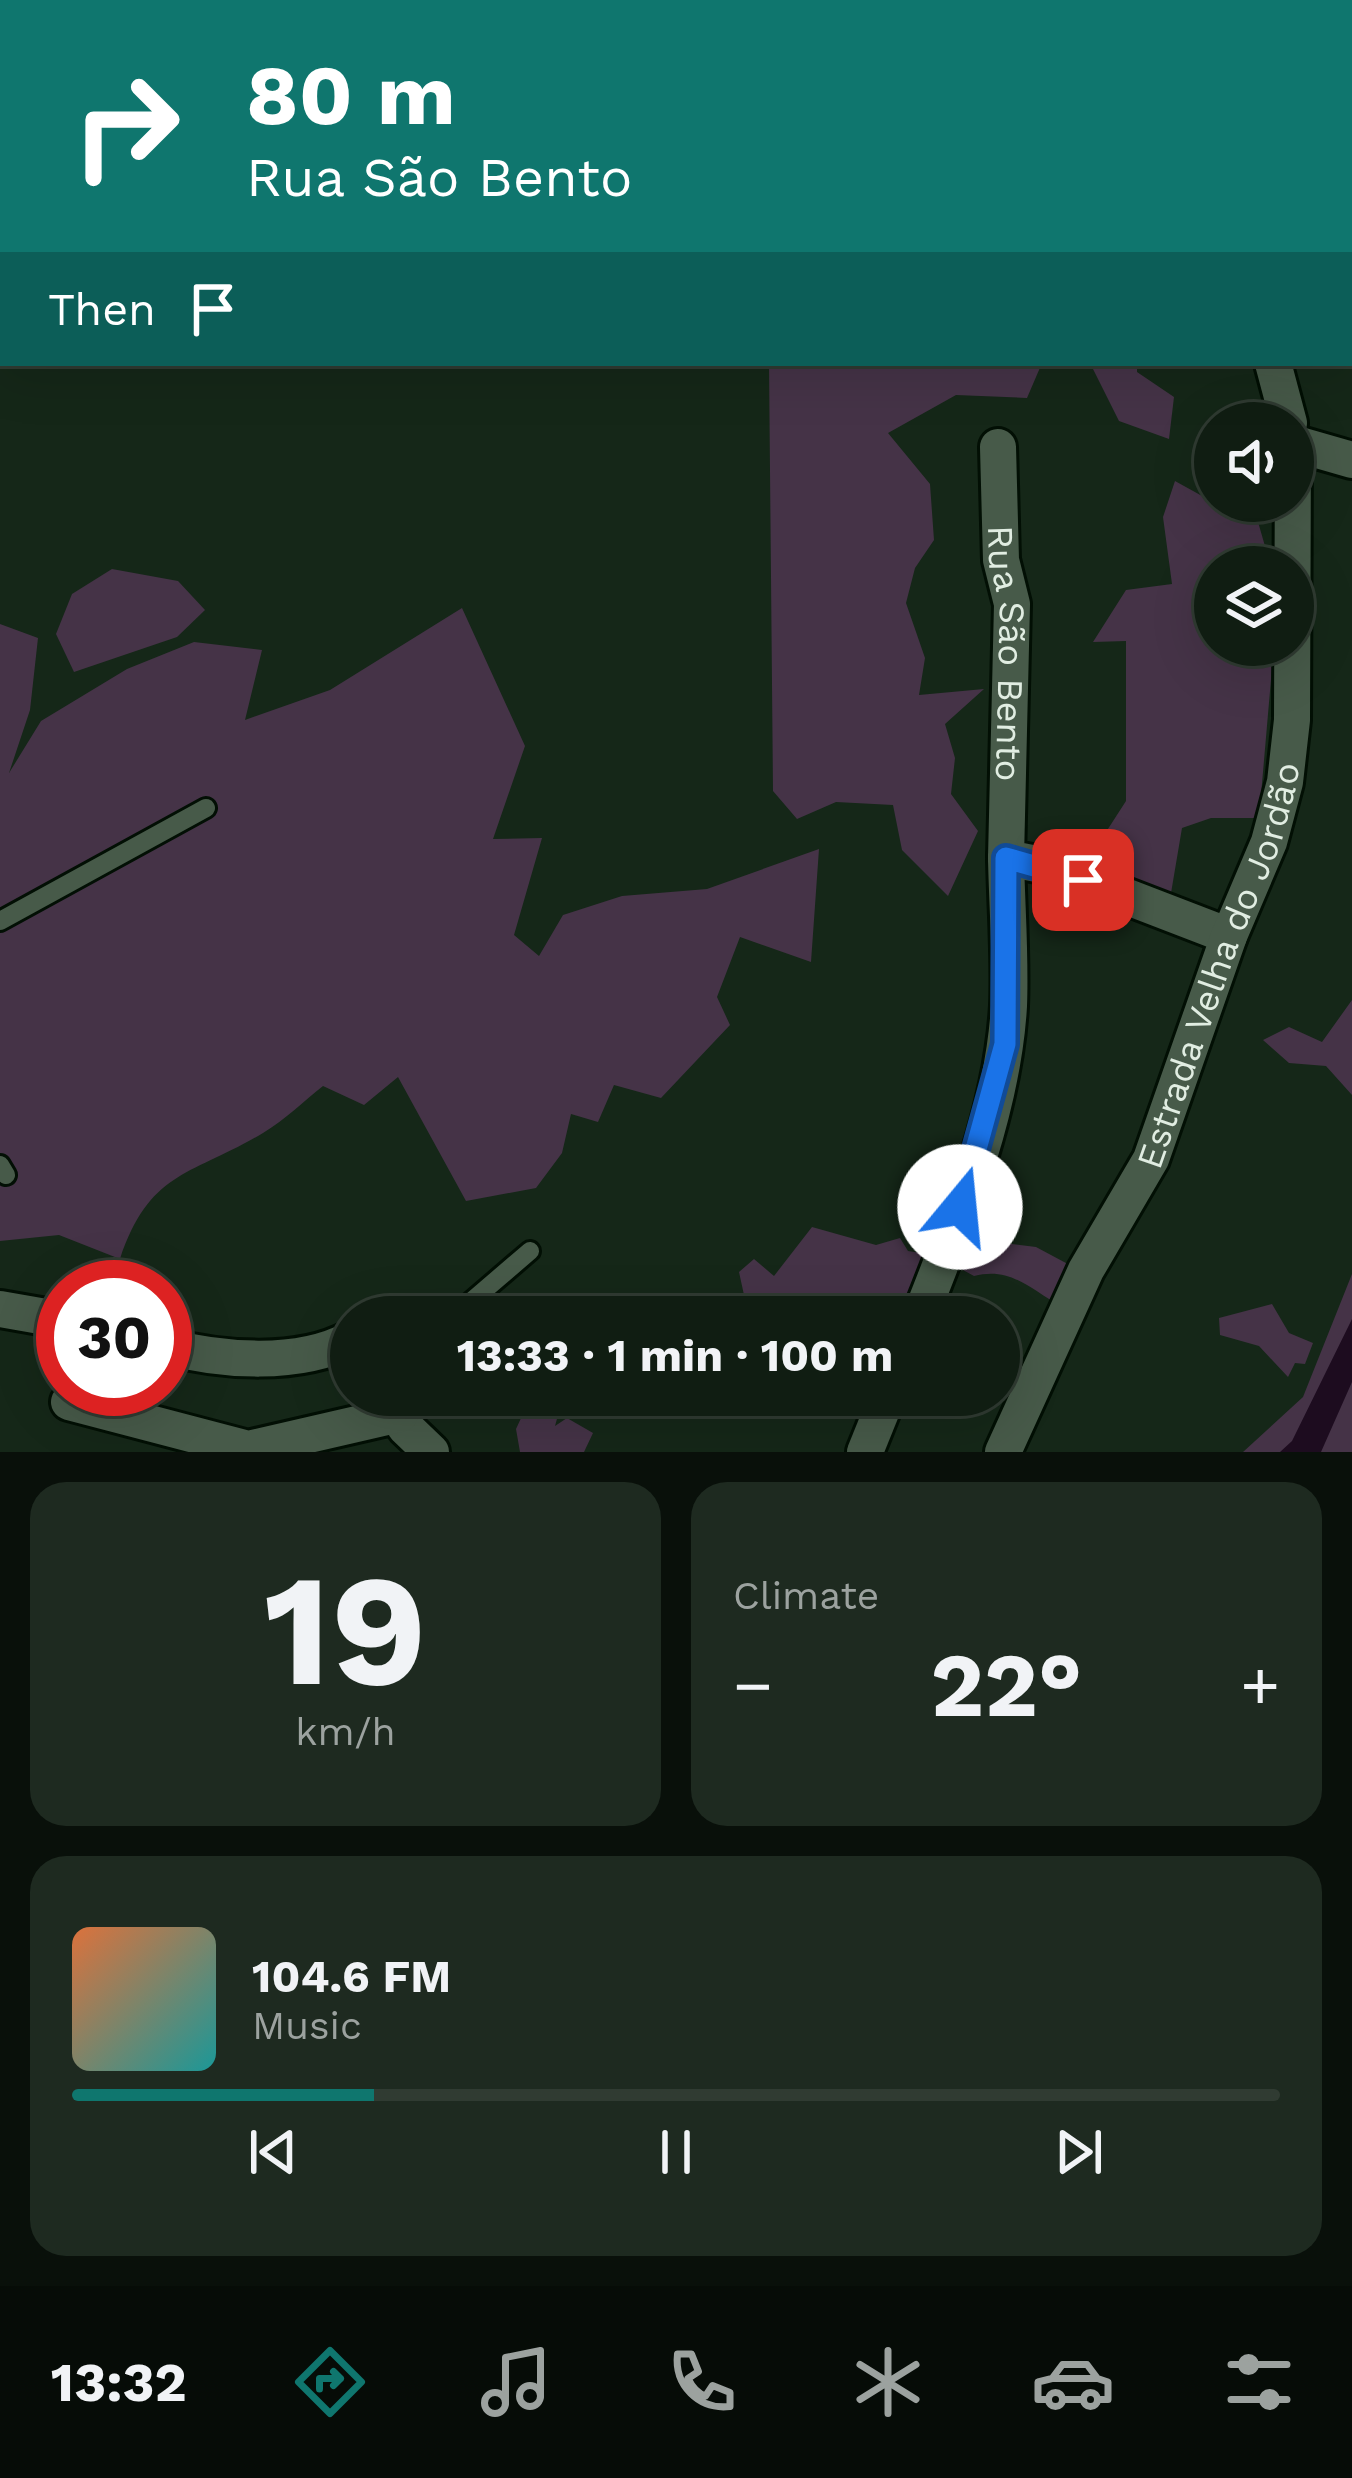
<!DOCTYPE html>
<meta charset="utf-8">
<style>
:root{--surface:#101d12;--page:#1e2a20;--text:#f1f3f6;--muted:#9ca29f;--line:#303b32;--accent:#0f766e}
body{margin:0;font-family:"Work Sans",sans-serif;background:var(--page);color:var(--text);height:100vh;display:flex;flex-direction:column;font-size:45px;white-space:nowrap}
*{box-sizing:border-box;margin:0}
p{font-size:39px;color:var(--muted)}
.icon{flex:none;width:66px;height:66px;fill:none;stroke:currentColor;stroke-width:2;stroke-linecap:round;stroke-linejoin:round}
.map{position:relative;height:1452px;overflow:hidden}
.details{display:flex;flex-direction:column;gap:30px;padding:30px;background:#09100a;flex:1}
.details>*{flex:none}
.hud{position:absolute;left:0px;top:0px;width:1353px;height:366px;box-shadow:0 12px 48px #0002,0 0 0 3px var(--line);background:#0f766e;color:#fff;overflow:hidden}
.fabs{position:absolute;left:1194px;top:402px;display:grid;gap:24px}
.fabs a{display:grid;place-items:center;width:120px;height:120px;border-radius:50%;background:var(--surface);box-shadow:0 12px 48px #0002,0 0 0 3px var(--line);font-size:60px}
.speed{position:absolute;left:36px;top:1260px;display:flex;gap:24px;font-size:60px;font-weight:700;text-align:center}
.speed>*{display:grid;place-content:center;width:156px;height:156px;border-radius:50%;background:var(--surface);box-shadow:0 12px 48px #0002,0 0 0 3px var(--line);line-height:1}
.speed .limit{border:18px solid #d22;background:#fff;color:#111}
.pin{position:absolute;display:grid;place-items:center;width:102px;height:102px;color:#fff;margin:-51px;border-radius:24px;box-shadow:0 6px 18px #0006}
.me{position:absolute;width:132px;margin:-66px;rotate:17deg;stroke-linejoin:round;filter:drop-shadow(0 0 9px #0008)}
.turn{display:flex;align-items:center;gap:42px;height:252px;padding:0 48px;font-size:54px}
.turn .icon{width:156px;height:156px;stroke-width:2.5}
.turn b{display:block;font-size:84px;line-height:102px}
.then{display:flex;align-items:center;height:114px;padding:0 48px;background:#0003;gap:24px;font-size:45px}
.big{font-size:90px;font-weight:700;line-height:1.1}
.details .tile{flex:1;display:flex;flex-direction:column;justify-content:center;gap:18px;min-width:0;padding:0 42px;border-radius:36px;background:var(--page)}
.details .dial{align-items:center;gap:0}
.dial b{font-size:156px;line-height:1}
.song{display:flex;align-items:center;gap:36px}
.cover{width:144px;height:144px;border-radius:18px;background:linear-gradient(135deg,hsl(20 70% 55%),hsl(180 70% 35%))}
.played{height:12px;border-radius:6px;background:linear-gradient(90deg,var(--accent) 25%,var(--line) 25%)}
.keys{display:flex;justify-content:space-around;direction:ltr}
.heat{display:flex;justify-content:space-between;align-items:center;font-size:66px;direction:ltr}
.details .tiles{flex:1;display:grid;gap:30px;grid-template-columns:1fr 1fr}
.tile:last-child{grid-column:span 2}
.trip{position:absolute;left:330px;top:1296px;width:690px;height:120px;border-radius:60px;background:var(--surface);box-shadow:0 12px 48px #0002,0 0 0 3px var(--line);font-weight:700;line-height:120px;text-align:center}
.menu{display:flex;height:192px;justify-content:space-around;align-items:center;background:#060c07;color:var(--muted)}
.menu .icon{width:84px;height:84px}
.menu .on{color:var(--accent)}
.menu b{font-size:54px;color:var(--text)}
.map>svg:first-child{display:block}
</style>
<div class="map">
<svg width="1352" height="1452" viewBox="0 0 1352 1452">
<rect width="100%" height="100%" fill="#152718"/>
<g fill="#453347">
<polygon points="769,363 1042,363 1027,398 956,395 888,433 930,484 934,540 915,568 906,603 925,658 919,695 984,689 945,724 955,758 951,794 978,831 948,896 902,850 893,805 836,802 797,819 773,791"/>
<polygon points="1090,363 1137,363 1137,372 1174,397 1169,439 1119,421"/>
<polygon points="1175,481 1222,507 1229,501 1252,501 1271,567 1215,567 1215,645 1274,645 1259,818 1211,818 1182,828 1170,899 1086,863 1126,801 1126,641 1093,642 1126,590 1172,584 1163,517"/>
<polygon points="112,569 178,581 205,610 177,637 74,672 56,634 72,594"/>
<path d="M462,608L525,746L493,839L542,838L514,935L539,956L563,915L622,896L707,889L819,849L811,962L740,937L717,997L730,1025L661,1098L614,1085L598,1122L571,1114L562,1153L536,1188L466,1201L398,1077L364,1105L323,1086C304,1101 285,1120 263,1133C191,1176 150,1170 120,1259L59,1235L0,1241V624L38,638L30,710L9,773L41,721L127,669L194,642L262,650L245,720L330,690Z"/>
<polygon points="1352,1000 1352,1095 1326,1066 1289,1063 1263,1040 1289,1027 1322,1042"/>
<path d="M965,1225L1004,1243L1036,1247L1079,1270L1061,1306C1031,1290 1011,1266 974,1276L952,1264Z"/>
<polygon points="812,1227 876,1245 900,1238 908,1251 928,1254 911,1317 757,1315 744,1295 739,1272 754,1259 774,1276"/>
<polygon points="1352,1274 1352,1452 1243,1452 1303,1397"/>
<polygon points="1272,1304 1289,1333 1313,1343 1305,1364 1295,1363 1288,1377 1259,1346 1220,1335 1219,1318"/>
<polygon points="528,1403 560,1408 555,1426 567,1418 593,1433 584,1452 520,1452 516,1429"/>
</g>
<polygon fill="#1d0c1f" points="1352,1319 1352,1382 1321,1452 1280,1452 1292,1441"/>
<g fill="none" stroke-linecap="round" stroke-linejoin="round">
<defs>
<g id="lane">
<polyline points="0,921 206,808"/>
<polyline points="0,1165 6,1175"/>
<polyline points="453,1317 530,1251"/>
</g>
<g id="street">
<polyline points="933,0 935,3"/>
<polyline points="1235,3 1236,0"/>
<polyline points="1319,3 1320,0"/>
<polyline points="1273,363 1289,423"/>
<polyline points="1293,443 1352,460"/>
<path id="s1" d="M998,447L1001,560L1012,604L1006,858L1047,866L1229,936"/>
<polyline points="0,1309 63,1320"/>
<path d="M920,1317C958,1221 1003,1111 1009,1006C1011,957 1007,907 1006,858"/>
<path d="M165,1346C221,1361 299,1367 351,1339"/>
<polyline points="397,1395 405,1427 431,1452"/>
<polyline points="69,1402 248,1449 400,1414"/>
<polyline points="865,1452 888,1395"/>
<path id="s2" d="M1003,1452L1086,1270L1151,1159L1229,936L1269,842L1285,782L1292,720L1293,441"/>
</g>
</defs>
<use href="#lane" stroke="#020f04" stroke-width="24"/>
<use href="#street" stroke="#020f04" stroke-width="42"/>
<polyline stroke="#839285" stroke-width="6" stroke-dasharray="9 6" stroke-linecap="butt" points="504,3 505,0"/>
<use href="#lane" stroke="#475a49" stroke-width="18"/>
<use href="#street" stroke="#475a49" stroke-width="36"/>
</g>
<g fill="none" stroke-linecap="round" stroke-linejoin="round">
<defs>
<polyline id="route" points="960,1207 1005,1044 1006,858 1083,880"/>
</defs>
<use href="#route" stroke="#114b97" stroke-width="30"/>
<use href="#route" stroke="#1a73e8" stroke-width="21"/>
</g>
<g text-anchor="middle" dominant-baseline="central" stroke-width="12" stroke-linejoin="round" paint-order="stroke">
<g font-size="36" fill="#e1ede2" stroke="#060d07">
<text stroke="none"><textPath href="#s1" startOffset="207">Rua São Bento</textPath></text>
<text stroke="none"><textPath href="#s2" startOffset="534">Estrada Velha do Jordão</textPath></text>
</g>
</g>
</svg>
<div class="fabs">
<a><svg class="icon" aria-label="sound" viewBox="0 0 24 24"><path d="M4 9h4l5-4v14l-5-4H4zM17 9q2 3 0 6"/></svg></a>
<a><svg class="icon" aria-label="layers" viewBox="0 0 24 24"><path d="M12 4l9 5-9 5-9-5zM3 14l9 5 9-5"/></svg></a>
</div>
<div class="speed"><div class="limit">30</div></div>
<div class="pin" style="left:1083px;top:880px;background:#d93025"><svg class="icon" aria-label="arrive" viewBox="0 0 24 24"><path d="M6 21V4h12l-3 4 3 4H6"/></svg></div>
<svg class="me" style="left:960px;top:1207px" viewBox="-20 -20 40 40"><circle r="19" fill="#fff"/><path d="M0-13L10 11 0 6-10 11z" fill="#1a73e8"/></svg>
<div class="trip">13:33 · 1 min · 100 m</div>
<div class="hud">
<div class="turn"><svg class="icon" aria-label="right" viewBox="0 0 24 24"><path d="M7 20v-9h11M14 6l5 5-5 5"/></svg><div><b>80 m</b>Rua São Bento</div></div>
<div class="then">Then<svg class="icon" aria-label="arrive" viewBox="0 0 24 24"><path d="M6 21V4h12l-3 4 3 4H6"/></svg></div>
</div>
</div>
<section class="details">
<div class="tiles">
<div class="tile dial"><b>19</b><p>km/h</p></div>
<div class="tile"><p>Climate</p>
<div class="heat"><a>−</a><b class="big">22°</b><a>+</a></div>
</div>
<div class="tile">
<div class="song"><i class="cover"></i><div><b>104.6 FM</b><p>Music</p></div></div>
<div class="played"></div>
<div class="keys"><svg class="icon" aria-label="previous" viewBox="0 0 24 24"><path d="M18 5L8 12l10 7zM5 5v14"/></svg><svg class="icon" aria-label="pause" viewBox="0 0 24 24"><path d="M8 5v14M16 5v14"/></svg><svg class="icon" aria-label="next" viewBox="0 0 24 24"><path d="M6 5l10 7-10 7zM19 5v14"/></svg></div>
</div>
</div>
</section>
<nav class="menu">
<b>13:32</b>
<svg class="icon on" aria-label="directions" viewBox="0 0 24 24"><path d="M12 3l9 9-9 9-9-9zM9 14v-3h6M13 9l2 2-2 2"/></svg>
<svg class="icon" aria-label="music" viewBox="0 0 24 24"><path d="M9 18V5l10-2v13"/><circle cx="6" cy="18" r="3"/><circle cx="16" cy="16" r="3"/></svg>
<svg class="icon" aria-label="phone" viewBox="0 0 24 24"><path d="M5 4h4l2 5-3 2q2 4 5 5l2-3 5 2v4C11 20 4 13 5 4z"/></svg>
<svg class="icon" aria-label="climate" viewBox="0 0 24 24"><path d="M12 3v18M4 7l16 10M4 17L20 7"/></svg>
<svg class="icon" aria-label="car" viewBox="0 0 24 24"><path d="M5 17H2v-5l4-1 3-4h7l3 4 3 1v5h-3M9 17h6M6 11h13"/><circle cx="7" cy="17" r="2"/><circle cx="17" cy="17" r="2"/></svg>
<svg class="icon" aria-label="filters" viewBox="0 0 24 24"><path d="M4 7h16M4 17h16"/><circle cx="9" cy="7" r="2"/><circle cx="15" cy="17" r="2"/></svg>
</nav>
